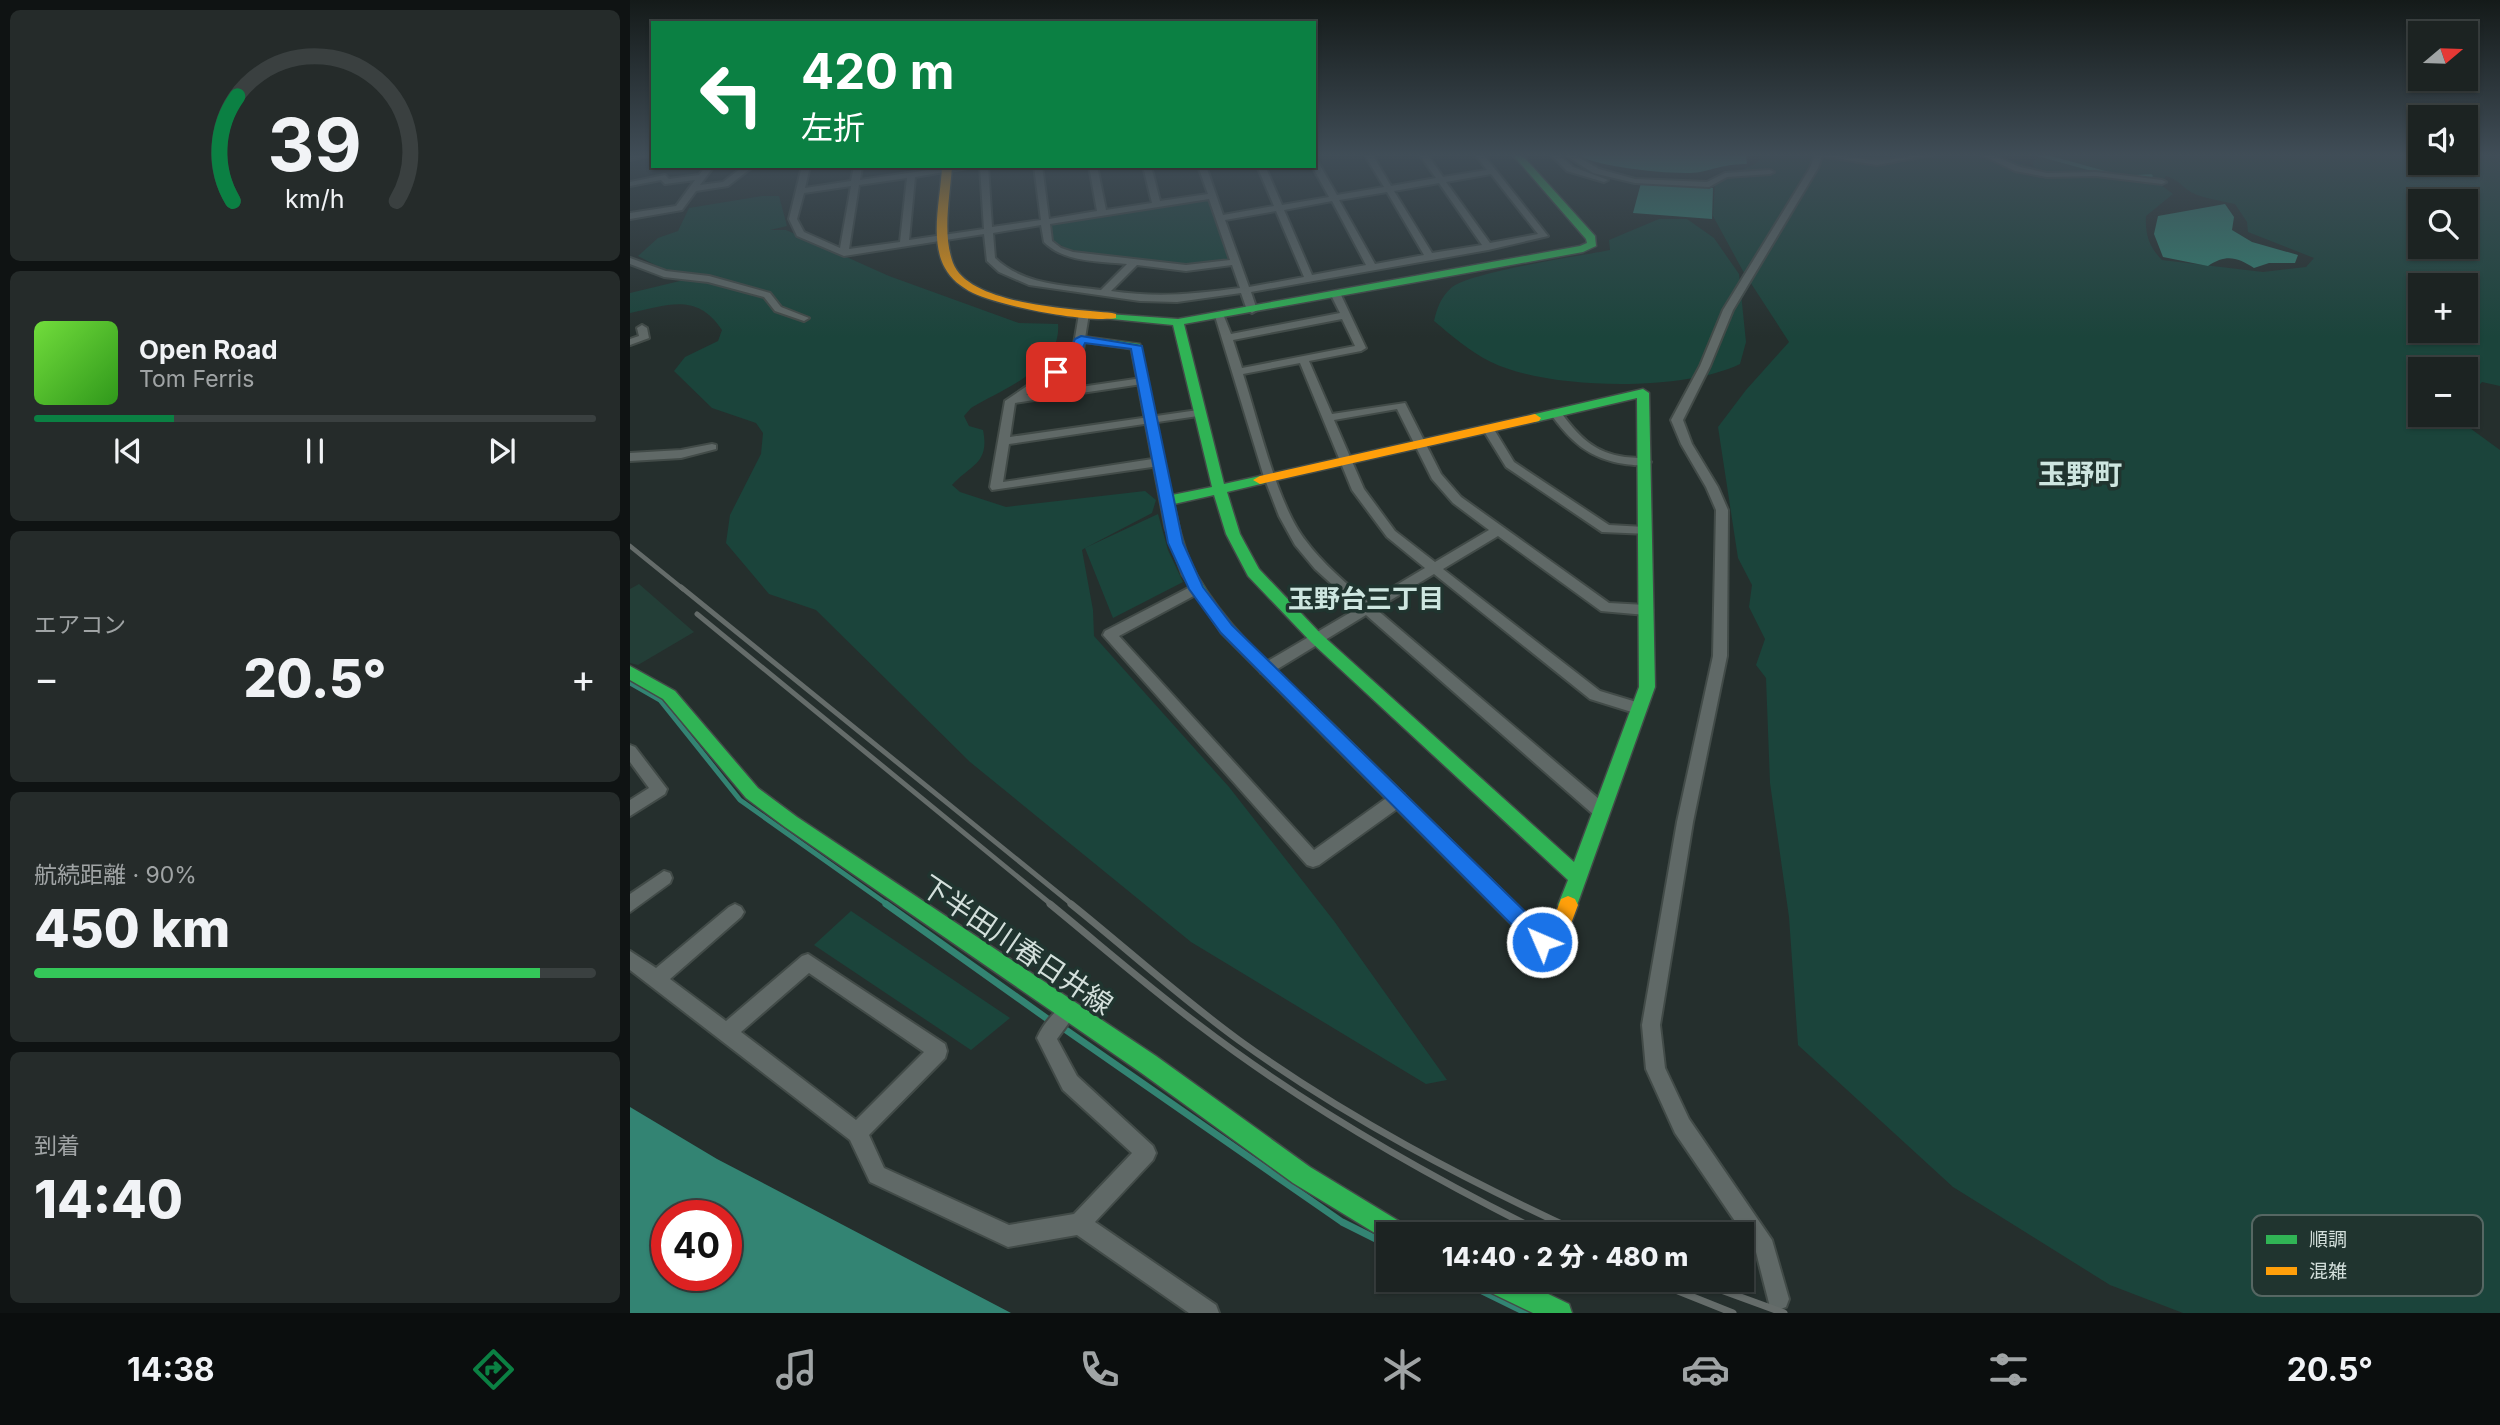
<!DOCTYPE html>
<html lang="ja">
<meta charset="utf-8">
<style>
:root{--surface:#1c2322;--page:#252b2a;--text:#f1f3f6;--muted:#a0a4a5;--line:#3a4040;--accent:#0b8043}
body{margin:0;font-family:Inter,"Noto Sans JP",sans-serif;background:var(--page);color:var(--text);height:100vh;display:flex;flex-direction:column;font-size:26px;white-space:nowrap}
*{box-sizing:border-box;margin:0}
p{font-size:23px;color:var(--muted)}
.icon{flex:none;width:38px;height:38px;fill:none;stroke:currentColor;stroke-width:2;stroke-linecap:round;stroke-linejoin:round}
.map{position:relative;flex:1;overflow:hidden}
.sheet{display:flex;flex-direction:column;gap:10px;padding:10px;background:#0f1313;width:630px}
.sheet>*{flex:none}
.banner{position:absolute;left:21px;top:21px;width:665px;height:147px;border-radius:0px;box-shadow:0 2px 5px #0004,0 0 0 2px var(--line);background:#0b8043;color:#fff;overflow:hidden}
.needle{width:46px;rotate:71deg}
.buttons{position:absolute;left:1778px;top:21px;display:grid;gap:14px}
.buttons a{display:grid;place-items:center;width:70px;height:70px;border-radius:0px;background:var(--surface);box-shadow:0 2px 5px #0004,0 0 0 2px var(--line);font-size:35px}
.speed{position:absolute;left:21px;top:1200px;display:flex;gap:14px;font-size:35px;font-weight:700;text-align:center}
.speed>*{display:grid;place-content:center;width:91px;height:91px;border-radius:50%;background:var(--surface);box-shadow:0 2px 5px #0004,0 0 0 2px var(--line);line-height:1}
.speed .limit{border:10px solid #d22;background:#fff;color:#111}
.pin{position:absolute;display:grid;place-items:center;width:60px;height:60px;color:#fff;margin:-30px;border-radius:14px;box-shadow:0 4px 10px #0006}
.me{position:absolute;width:77px;margin:-38px;rotate:315deg;stroke-linejoin:round;filter:drop-shadow(0 0 5px #0008)}
.turn{display:flex;align-items:center;gap:24px;height:147px;padding:0 35px;font-size:32px}
.turn .icon{width:91px;height:91px;stroke-width:2.5}
.turn b{display:block;font-size:49px;line-height:60px}
.big{font-size:52px;font-weight:800;line-height:1.1}
.sheet .tile{flex:1;display:flex;flex-direction:column;justify-content:center;gap:10px;min-width:0;padding:0 24px;border-radius:10px;background:var(--page)}
.sheet .dial{align-items:center;gap:0}
.dial svg{height:182px;overflow:visible;fill:none;stroke:var(--line);stroke-width:7;stroke-linecap:round;text-anchor:middle}
.dial text{fill:var(--text);stroke:none}
.song{display:flex;align-items:center;gap:21px}
.cover{width:84px;height:84px;border-radius:10px;background:linear-gradient(135deg,hsl(100 70% 55%),hsl(110 70% 35%))}
.played{height:7px;border-radius:4px;background:linear-gradient(90deg,var(--accent) 25%,var(--line) 25%)}
.keys{display:flex;justify-content:space-around;direction:ltr}
.heat{display:flex;justify-content:space-between;align-items:center;font-size:38px;direction:ltr}
.charge{height:10px;border-radius:5px;background:linear-gradient(90deg,#34c759 90%,var(--line) 0)}
.trip{position:absolute;left:746px;top:1222px;width:378px;height:70px;border-radius:0px;background:var(--surface);box-shadow:0 2px 5px #0004,0 0 0 2px var(--line);font-weight:800;line-height:70px;text-align:center}
.dock{display:flex;height:112px;justify-content:space-around;align-items:center;background:#0b0e0e;color:var(--muted)}
.dock .icon{width:49px;height:49px}
.dock .current{color:var(--accent)}
.dock b{font-size:32px;color:var(--text)}
main{display:flex;flex:1;min-height:0}
.map>svg:first-child{display:block}
</style>
<main>
<section class="sheet">
<div class="tile dial"><svg viewBox="0 0 100 80">
<path d="M14 69A42 42 0 1 1 86 69"/>
<path d="M14 69A42 42 0 0 1 16 23" stroke="#0b8043"/>
<text x="50" y="56" font-size="32" font-weight="700">39</text>
<text x="50" y="72" font-size="11">km/h</text>
</svg></div>
<div class="tile">
<div class="song"><i class="cover"></i><div><b>Open Road</b><p>Tom Ferris</p></div></div>
<div class="played"></div>
<div class="keys"><svg class="icon" aria-label="previous" viewBox="0 0 24 24"><path d="M18 5L8 12l10 7zM5 5v14"/></svg><svg class="icon" aria-label="pause" viewBox="0 0 24 24"><path d="M8 5v14M16 5v14"/></svg><svg class="icon" aria-label="next" viewBox="0 0 24 24"><path d="M6 5l10 7-10 7zM19 5v14"/></svg></div>
</div>
<div class="tile"><p>エアコン</p>
<div class="heat"><a>−</a><b class="big">20.5°</b><a>+</a></div>
</div>
<div class="tile"><p>航続距離 · 90%</p><b class="big">450 km</b><div class="charge"></div></div>
<div class="tile"><p>到着</p><b class="big">14:40</b></div>
</section>
<div class="map">
<svg width="1870" height="1313" viewBox="0 0 1870 1313">
<rect width="100%" height="100%" fill="#252f2d"/>
<polygon fill="#233e37" points="9,584 64,632 8,665 0,663 0,589"/>
<g fill="#1b443b" fill-rule="evenodd">
<path d="M1122,154H1357L1404,167L1402,162L1414,154H1790V163H1836V154H1870V386L1852,382L1836,400V369H1790V415H1822L1870,450V1313H1553L1480,1285L1323,1187L1168,1045L1159,917L1140,783L1136,678L1126,665L1135,639L1119,607L1122,585L1108,558L1088,427L1116,390L1159,342L1113,271L1083,216L1085,182L1125,164L1132,157ZM1536,176C1549,179 1553,189 1565,194C1577,199 1592,201 1605,204L1617,222L1618,232L1684,258L1676,267L1633,272L1532,260C1519,247 1515,234 1516,216L1543,194L1531,185ZM1790,201H1836V247H1790ZM1790,285H1836V331H1790Z"/>
<path d="M132,196H149L157,226L140,230H156L259,276L389,323L428,324C432,368 372,389 341,408L334,416L339,426L353,430C360,464 340,465 322,485L330,492L376,507L515,491L526,500L522,513L455,548L528,514L538,550L553,582L483,618L455,548L452,550L463,610L464,636L599,787L704,921L817,1080L796,1084L561,942L340,762L186,610L139,594L96,543L100,515L131,454L133,433L126,423L82,408L44,371L55,357L88,341L92,330C67,292 38,305 0,313V293L54,280L8,256L28,238L48,231L59,208Z"/>
<polygon points="574,199 578,200 599,259 596,261 559,266 442,252 422,240 420,225 423,223"/>
<path d="M1029,219H1057L1084,238L1109,274L1116,342L1110,364C1053,392 918,390 861,362C840,352 821,335 804,321C807,308 811,297 821,288C839,272 950,256 980,250L979,240Z"/>
<polygon points="221,911 380,1018 341,1050 184,945"/>
</g>
<g fill="#338473" fill-rule="evenodd">
<path d="M947,154H1116L1117,164C1096,164 1089,168 1070,172C1049,176 962,167 947,154Z"/>
<polygon points="1011,183 1083,188 1082,219 1003,213"/>
<path d="M1595,204L1604,217L1602,230L1622,242L1668,255L1665,263H1639L1624,268C1607,257 1596,254 1578,266L1533,257L1524,234L1528,216Z"/>
<path d="M0,1107L87,1159L381,1313H0ZM37,1216H96V1276H37Z"/>
</g>
<g fill="none" stroke-linecap="round" stroke-linejoin="round">
<g stroke="#338473" stroke-width="3.5">
<polyline points="1407,154 1483,175"/>
<polyline points="1500,177 1521,176"/>
</g>
<polyline stroke="#338473" stroke-width="5" points="0,683 30,700 110,800 258,905"/>
<g stroke="#338473" stroke-width="7">
<polyline points="256,904 419,1020"/>
<polyline points="436,1030 712,1222 758,1245"/>
<polyline points="828,1279 897,1313"/>
</g>
<defs>
<g id="street">
<polygon points="10,154 23,154 0,160 0,156"/>
<path d="M734,154H742L761,186L806,178L789,154H797L813,177L857,170L845,154H853L918,236L858,250L621,292L627,310L622,313L617,310L611,293L547,302L510,301L399,285L369,272L357,261L354,234L214,256L167,236L159,219L172,166H180L175,188L221,181L224,166H232L230,180L326,166H349L285,177L279,240L354,229L350,166H358L362,227L411,220L404,166H412L419,219L467,211L459,166H467L476,210L522,203L513,166H521L530,201L578,194L568,166H576L593,215L644,206L627,166H635L652,205L699,197L682,166H684V160L688,162L707,195L754,187ZM861,174L908,234L860,243L816,182ZM277,178L270,242L219,249L229,185ZM809,183L852,245L802,253L764,191ZM221,186L210,248L174,232L167,219L174,193ZM757,192L794,255L745,264L709,200ZM579,199L600,260L556,265L443,252L431,248L422,241L420,224ZM702,201L736,265L682,275L654,210ZM646,211L674,277L619,287L595,220ZM411,225L414,242C435,263 469,261 497,264L471,290C434,285 393,285 365,258L363,233ZM507,265L556,271L602,265L610,288C562,294 529,298 481,291Z"/>
<polygon points="920,154 928,154 943,167 978,180 974,182 937,171"/>
<polygon points="934,154 943,154 969,169 1005,179 1077,182 1095,173 1140,170 1144,172 1140,174 1097,177 1079,187 1005,183 963,173"/>
<path d="M1185,154C1206,153 1225,159 1245,160C1265,161 1285,153 1305,154L1247,165L1192,156L1188,168L1103,310L1080,366L1053,420L1062,444L1088,487L1098,510L1097,656L1063,822L1030,1025L1035,1068L1059,1119L1142,1240L1159,1299L1156,1307L1148,1310L1140,1307L1126,1252L1045,1133L1016,1069L1012,1025L1047,822L1083,656L1086,510L1076,487L1051,444L1041,420L1070,366L1093,310L1180,168Z"/>
<polygon points="1350,154 1360,154 1390,167 1417,173 1466,172 1532,180 1536,182 1532,184 1466,176 1417,177 1385,171"/>
<polygon points="76,166 84,166 70,185 93,182 114,166 124,166 98,186 66,191 52,210 0,219 0,213 46,206 65,180 35,184 31,180 0,186 0,182 35,175 39,179 69,175"/>
<polygon points="0,258 36,271 79,276 140,293 151,307 179,318 174,321 145,311 134,297 78,282 34,277 0,264"/>
<path d="M706,292L711,295L736,348L731,351L679,361L702,414L775,403L811,474L831,497L979,603L1016,605L1023,610L1016,615L971,611L868,536L813,569L970,691L1013,704L1015,708L1013,712L1008,714L960,699L804,574L746,609L976,805L978,810L976,815L970,817L964,815L736,615L641,673H631L629,669L631,665L728,608L685,569L665,545L649,516L634,477L585,316L593,314L601,334L710,313L701,295ZM712,319L725,346L612,368L603,340ZM670,363L722,490L757,537L795,568L738,602C716,583 693,564 676,541C647,505 628,420 613,374ZM767,409L802,479L823,503L859,530L805,562L765,531L734,489L704,420Z"/>
<polygon points="454,311 459,314 453,350 446,362 396,395 512,378 517,381 512,384 385,403 380,437 568,410 574,413 568,416 379,444 373,482 529,458 535,462 529,466 362,490 360,487 375,401 438,358 443,350 449,314"/>
<polygon points="12,325 17,328 19,338 0,345 0,339 9,336 7,328"/>
<path d="M926,410L930,411C947,435 964,453 995,457C1004,458 1014,457 1021,462C1014,467 1004,465 995,464C959,459 940,441 920,413Z"/>
<polygon points="858,425 862,426 884,462 979,525 1015,527 1021,531 1019,534 972,532 876,467 852,428"/>
<polygon points="82,444 86,445 86,449 51,458 0,461 0,453 51,450"/>
<polygon points="566,584 571,586 573,589 571,592 489,636 684,850 762,794 768,792 774,794 776,799 774,804 689,865 683,867 677,865 473,635 475,631"/>
<polygon points="0,745 5,747 37,789 35,794 0,816 0,800 19,788 0,762"/>
<polygon points="34,871 40,873 42,878 40,883 0,912 0,894"/>
<path d="M105,904L111,907L114,912L111,917L40,979L96,1021L172,956L178,954L315,1044L317,1051L315,1058L239,1135L254,1168L379,1225L444,1214L502,1153L433,1090L407,1038C412,1026 425,1009 437,1004L443,1007L446,1013L427,1039L447,1076L523,1146L526,1153L523,1160L465,1222L586,1305L589,1313H559L447,1235L378,1247L240,1182L220,1140L0,970V951L26,968L99,907ZM179,973L294,1052L226,1120L111,1032Z"/>
</g>
<g id="fast">
<path d="M882,154H891L965,236L966,246L953,252L554,324L594,484L630,476L637,480L635,483L597,492L610,534L629,569L691,634L944,862L1009,687L1007,398L905,422L899,418L901,415L1013,389L1019,393L1025,687L945,911L938,914L931,911L928,905L938,880L681,642L618,576L596,534L584,495L544,504C549,527 555,554 567,575C602,636 660,682 709,730L711,735L709,740H697L591,633L552,575L535,528L501,349L451,342L445,339L451,336L510,344L542,495L582,487L543,325L482,319L478,318V314L548,319L950,246L957,243L956,239Z"/>
<polygon points="0,666 45,691 128,788 167,817 526,1056 680,1167 777,1226 781,1234 758,1234 758,1241 663,1183 510,1072 155,827 116,798 33,699 0,680"/>
<polygon points="848,1279 887,1279 939,1304 942,1313 903,1313 851,1288"/>
</g>
<g id="slow">
<path d="M312,166H322C320,197 312,233 323,263C339,305 443,309 482,313L486,314V318C456,323 371,306 343,293C331,287 321,279 315,268C299,240 311,197 312,166Z"/>
<polygon points="905,414 911,418 909,421 630,484 623,480 630,476"/>
<polygon points="703,728 709,730 915,932 919,931 931,899 938,896 945,899 948,905 933,945 912,951 905,948 697,740 695,735 697,730"/>
</g>
</defs>
<use href="#street" stroke="#424b48" stroke-width="4"/>
<use href="#fast" stroke="#424b48" stroke-width="3"/>
<use href="#slow" stroke="#424b48" stroke-width="3"/>
<use href="#street" fill="#606967" fill-rule="evenodd"/>
<use href="#fast" fill="#30b455" fill-rule="evenodd"/>
<use href="#slow" fill="#ff9f0a" fill-rule="evenodd"/>
<polyline stroke="#656c6a" stroke-width="4.5" points="0,546 53,589"/>
<g stroke="#656c6a" stroke-width="5">
<polyline points="51,587 443,905"/>
<polyline points="67,614 422,905"/>
</g>
<g stroke="#656c6a" stroke-width="7">
<path d="M420,904C469,944 518,987 569,1025C676,1107 794,1174 915,1234"/>
<path d="M441,904C497,949 552,999 610,1041C717,1118 834,1179 953,1234"/>
<polyline points="1018,1279 1103,1313"/>
<polyline points="1061,1279 1154,1313"/>
</g>
</g>
<linearGradient id="sky" x2="0" y2="1"><stop stop-color="#141a19"/><stop offset="0.46" stop-color="#404d57"/><stop offset="1" stop-color="#404d57" stop-opacity="0"/></linearGradient>
<rect width="1870" height="337" fill="url(#sky)"/>
<polygon fill="#1a73e8" stroke="#114b97" stroke-width="2" points="451,336 512,346 553,543 573,587 602,625 919,935 922,942 919,948 912,951 905,948 591,633 559,589 538,543 501,349 455,343 446,362 430,374 420,372 437,358 445,339"/>
<g text-anchor="middle" dominant-baseline="central" stroke-width="7" stroke-linejoin="round" paint-order="stroke">
<g font-size="26" font-weight="bold" fill="#cee6e0" stroke="#20342f">
<text x="736" y="598">玉野台三丁目</text>
</g>
<g font-size="28" font-weight="bold" fill="#cee6e0" stroke="#20342f">
<text x="1450" y="474">玉野町</text>
</g>
<g font-size="28" fill="#d3dfdb" stroke="#20342f">
<text transform="translate(387 945) rotate(34)">下半田川春日井線</text>
</g>
</g>
<rect x="1622" y="1215" width="231" height="81" rx="10" fill="#20342f" stroke="#566763" stroke-width="2"/>
<rect x="1636" y="1235" width="31" height="9" fill="#30b455"/>
<rect x="1636" y="1267" width="31" height="8" fill="#ff9f0a"/>
<g font-size="19" fill="#d3dfdb">
<text x="1679" y="1246">順調</text>
<text x="1679" y="1278">混雑</text>
</g>
</svg>
<div class="buttons">
<a><svg class="needle" viewBox="-14 -14 28 28"><path d="M0-13l5 13h-10z" fill="#e53935"/><path d="M0 13l5-13h-10z" fill="#a0a4a5"/></svg></a>
<a><svg class="icon" aria-label="sound" viewBox="0 0 24 24"><path d="M4 9h4l5-4v14l-5-4H4zM17 9q2 3 0 6"/></svg></a>
<a><svg class="icon" aria-label="search" viewBox="0 0 24 24"><circle cx="10" cy="10" r="6"/><path d="M15 15l6 6"/></svg></a>
<a>+</a>
<a>−</a>
</div>
<div class="speed"><div class="limit">40</div></div>
<div class="pin" style="left:426px;top:372px;background:#d93025"><svg class="icon" aria-label="arrive" viewBox="0 0 24 24"><path d="M6 21V4h12l-3 4 3 4H6"/></svg></div>
<svg class="me" style="left:912px;top:942px" viewBox="-20 -20 40 40"><circle r="17" fill="#1a73e8" stroke="#fff" stroke-width="3"/><path d="M0-11L8 9 0 5-8 9z" fill="#fff"/></svg>
<div class="trip">14:40 · 2 分 · 480 m</div>
<div class="banner">
<div class="turn"><svg class="icon" aria-label="left" viewBox="0 0 24 24"><path d="M17 20v-9H6M10 6l-5 5 5 5"/></svg><div><b>420 m</b>左折</div></div>
</div>
</div>
</main>
<nav class="dock">
<b>14:38</b>
<svg class="icon current" aria-label="directions" viewBox="0 0 24 24"><path d="M12 3l9 9-9 9-9-9zM9 14v-3h6M13 9l2 2-2 2"/></svg>
<svg class="icon" aria-label="music" viewBox="0 0 24 24"><path d="M9 18V5l10-2v13"/><circle cx="6" cy="18" r="3"/><circle cx="16" cy="16" r="3"/></svg>
<svg class="icon" aria-label="phone" viewBox="0 0 24 24"><path d="M5 4h4l2 5-3 2q2 4 5 5l2-3 5 2v4C11 20 4 13 5 4z"/></svg>
<svg class="icon" aria-label="climate" viewBox="0 0 24 24"><path d="M12 3v18M4 7l16 10M4 17L20 7"/></svg>
<svg class="icon" aria-label="car" viewBox="0 0 24 24"><path d="M5 17H2v-5l4-1 3-4h7l3 4 3 1v5h-3M9 17h6M6 11h13"/><circle cx="7" cy="17" r="2"/><circle cx="17" cy="17" r="2"/></svg>
<svg class="icon" aria-label="filters" viewBox="0 0 24 24"><path d="M4 7h16M4 17h16"/><circle cx="9" cy="7" r="2"/><circle cx="15" cy="17" r="2"/></svg>
<b>20.5°</b>
</nav>
